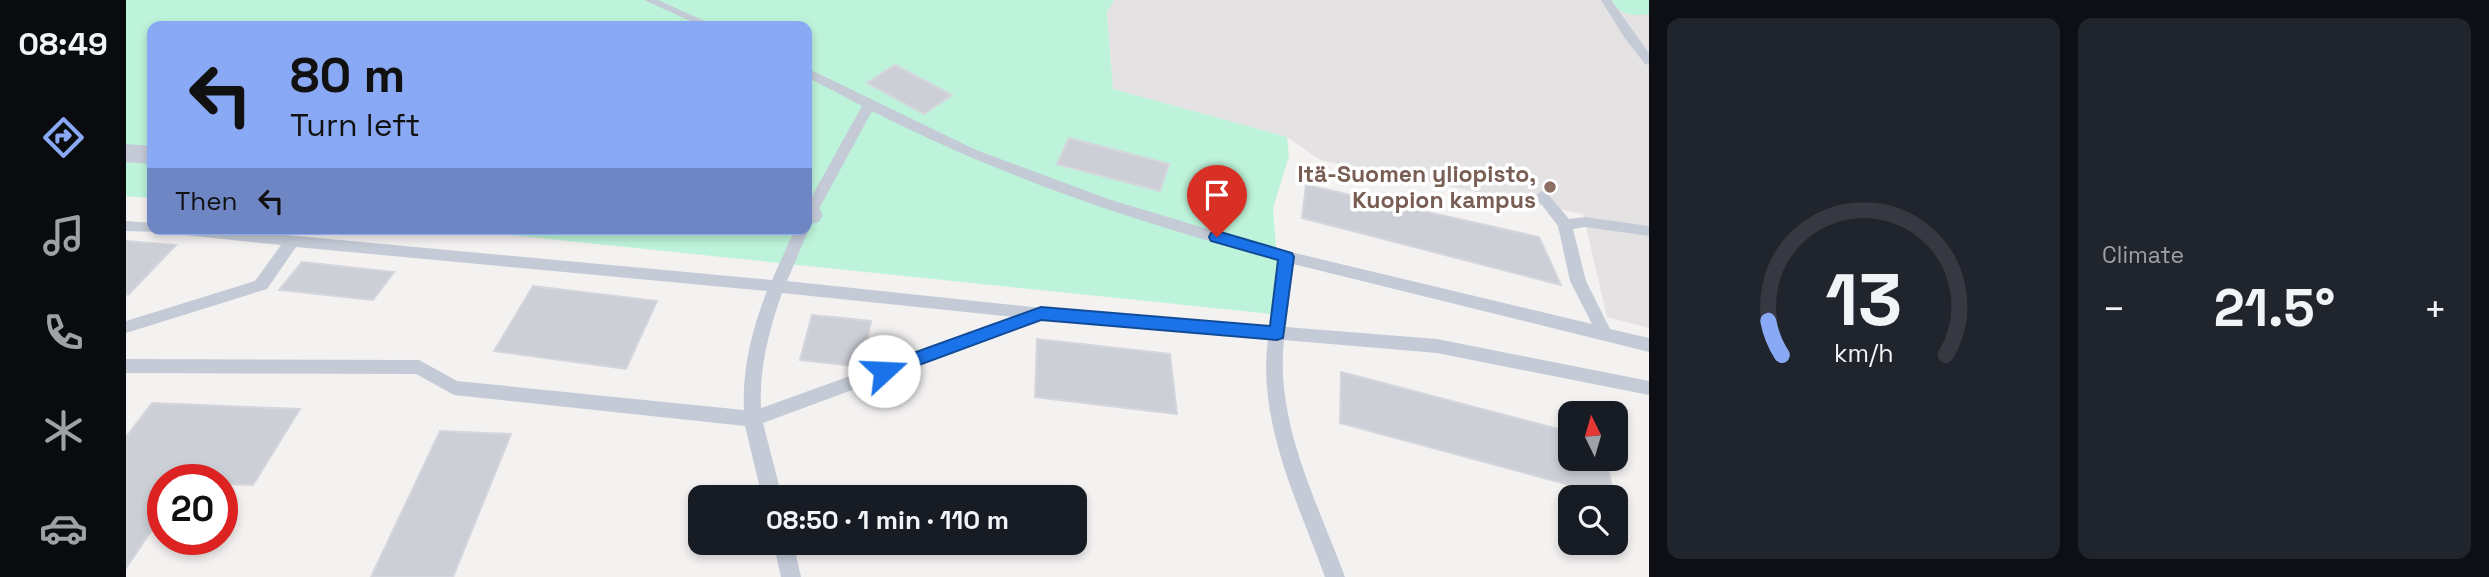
<!DOCTYPE html>
<meta charset="utf-8">
<style>
:root{--surface:#171b24;--page:#20242c;--text:#f1f3f6;--muted:#9ea1a6;--line:#363941;--accent:#8aa9f5}
body{margin:0;font-family:"Space Grotesk",sans-serif;background:var(--page);color:var(--text);height:100vh;display:flex;flex-direction:column;font-size:26px;white-space:nowrap}
*{box-sizing:border-box;margin:0}
p{font-size:23px;color:var(--muted)}
.icon{flex:none;width:38px;height:38px;fill:none;stroke:currentColor;stroke-width:2;stroke-linecap:round;stroke-linejoin:round}
.map{position:relative;flex:1;overflow:hidden}
.panel{display:flex;flex-direction:column;gap:18px;padding:18px;background:#0d0f14;width:840px}
.panel>*{flex:none}
.top-card{position:absolute;left:21px;top:21px;width:665px;height:214px;border-radius:14px;box-shadow:0 4px 10px #0003;background:#8aa9f5;color:#111;overflow:hidden}
.needle{width:46px;rotate:355deg}
.controls{position:absolute;left:1432px;top:401px;display:grid;gap:14px}
.controls a{display:grid;place-items:center;width:70px;height:70px;border-radius:14px;background:var(--surface);box-shadow:0 4px 10px #0003;font-size:35px}
.speed{position:absolute;left:21px;top:464px;display:flex;gap:14px;font-size:35px;font-weight:700;text-align:center}
.speed>*{display:grid;place-content:center;width:91px;height:91px;border-radius:50%;background:var(--surface);box-shadow:0 4px 10px #0003;line-height:1}
.speed .limit{border:10px solid #d22;background:#fff;color:#111}
.pin{position:absolute;display:grid;place-items:center;width:60px;height:60px;color:#fff;margin:-72px -30px;border-radius:50% 50% 50% 0;rotate:-45deg;box-shadow:0 0 7px #0007}
.pin .icon{rotate:45deg}
.me{position:absolute;width:77px;margin:-38px;rotate:70deg;stroke-linejoin:round;filter:drop-shadow(0 0 5px #0008)}
.turn{display:flex;align-items:center;gap:24px;height:147px;padding:0 28px;font-size:32px}
.turn .icon{width:91px;height:91px;stroke-width:2.5}
.turn b{display:block;font-size:49px;line-height:60px}
.then{display:flex;align-items:center;height:66px;padding:0 28px;background:#0003;gap:14px;font-size:26px}
.big{font-size:52px;font-weight:700;line-height:1.1}
.panel .card{flex:1;display:flex;flex-direction:column;justify-content:center;gap:10px;min-width:0;padding:0 24px;border-radius:14px;background:var(--page)}
.panel .dial{align-items:center;gap:0}
.dial svg{height:182px;overflow:visible;fill:none;stroke:var(--line);stroke-width:7;stroke-linecap:round;text-anchor:middle}
.dial text{fill:var(--text);stroke:none}
.heat{display:flex;justify-content:space-between;align-items:center;font-size:38px;direction:ltr}
.panel .tiles{flex:1;display:grid;gap:18px;grid-template-columns:repeat(2,1fr)}
.trip{position:absolute;left:562px;top:485px;width:399px;height:70px;border-radius:14px;background:var(--surface);box-shadow:0 4px 10px #0003;font-weight:700;line-height:70px;text-align:center}
main{display:flex;flex:1;min-height:0}
.menu{display:flex;flex-direction:column;width:126px;justify-content:space-around;align-items:center;background:#090b0e;color:var(--muted)}
.menu .icon{width:49px;height:49px}
.menu .current{color:var(--accent)}
.menu b{font-size:32px;color:var(--text)}
.map>svg:first-child{display:block}
</style>
<main>
<nav class="menu">
<b>08:49</b>
<svg class="icon current" aria-label="directions" viewBox="0 0 24 24"><path d="M12 3l9 9-9 9-9-9zM9 14v-3h6M13 9l2 2-2 2"/></svg>
<svg class="icon" aria-label="music" viewBox="0 0 24 24"><path d="M9 18V5l10-2v13"/><circle cx="6" cy="18" r="3"/><circle cx="16" cy="16" r="3"/></svg>
<svg class="icon" aria-label="phone" viewBox="0 0 24 24"><path d="M5 4h4l2 5-3 2q2 4 5 5l2-3 5 2v4C11 20 4 13 5 4z"/></svg>
<svg class="icon" aria-label="climate" viewBox="0 0 24 24"><path d="M12 3v18M4 7l16 10M4 17L20 7"/></svg>
<svg class="icon" aria-label="car" viewBox="0 0 24 24"><path d="M5 17H2v-5l4-1 3-4h7l3 4 3 1v5h-3M9 17h6M6 11h13"/><circle cx="7" cy="17" r="2"/><circle cx="17" cy="17" r="2"/></svg>
</nav>
<div class="map">
<svg width="1523" height="577" viewBox="0 0 1523 577">
<rect width="100%" height="100%" fill="#f4f1f1"/>
<polygon fill="#e5e2e3" points="988,0 1523,0 1523,328 1481,317 1457,214 1194,160 1161,137 987,89 981,12"/>
<g fill="#bdf3da">
<polygon points="0,0 988,0 981,12 987,89 1161,137 1163,156 1147,208 1155,315 326,229 681,229 681,26 26,26 26,198 0,196"/>
<path d="M1486,0H1523V14C1507,16 1494,16 1486,0Z"/>
</g>
<g fill="#cdcfd7" stroke="#d5d6dd" stroke-width="2">
<polygon points="769,65 826,95 798,114 741,83"/>
<polygon points="943,138 1043,164 1034,191 931,164"/>
<polygon points="1180,185 1413,237 1435,285 1176,218"/>
<polygon points="0,241 50,245 2,295 0,294"/>
<polygon points="176,262 268,272 247,300 153,290"/>
<polygon points="407,286 531,301 500,369 368,351"/>
<polygon points="686,315 745,321 736,367 674,360"/>
<polygon points="911,339 1044,354 1051,414 909,397"/>
<polygon points="1215,372 1444,432 1444,458 1480,458 1488,497 1214,423"/>
<polygon points="26,403 174,409 127,485 96,484 96,480 37,480 37,514 0,568 0,437"/>
<polygon points="314,431 385,434 327,577 245,577"/>
</g>
<g fill="none" stroke-linecap="round" stroke-linejoin="round">
<g fill="#c4cbd7" fill-rule="evenodd">
<polygon points="518,0 532,0 590,26 575,26"/>
<polygon points="1475,0 1485,0 1523,53 1523,65 1519,64 1498,37"/>
<path d="M681,68L850,150L982,199L1131,244L1466,324L1444,281L1432,226L1409,196L1416,191L1421,193L1443,219L1459,217L1523,226V236L1459,227L1447,229L1460,281L1484,329L1523,338V352L1167,264L1160,327L1311,339L1523,381V395L1311,353L1158,340C1149,423 1191,501 1219,577H1199C1171,500 1131,422 1142,339L915,320L637,423L656,497H636L619,426L328,395L290,374L0,373V359L293,360L331,381L618,410C616,369 626,329 641,291L170,247L141,289L0,333V321L129,281L155,245L30,232L0,231V221L26,223V229H95L646,280L669,229H681V225L683,229L661,281L915,308L1143,326L1152,260C1012,223 875,177 746,111L688,218L681,223V205L736,106L681,77ZM656,293L888,317L635,408C633,369 643,330 656,293Z"/>
<polygon points="647,542 667,542 675,577 655,577"/>
</g>
<g fill="#c4cbd7" fill-rule="evenodd">
<polygon points="0,144 26,146 26,164 0,162"/>
<polygon points="681,205 693,208 697,215 693,222 681,225"/>
</g>
</g>
<polygon fill="#1a73e8" stroke="#114b97" stroke-width="2" points="1091,231 1166,253 1168,257 1157,338 1151,340 915,320 758,378 751,376 749,371 751,366 915,307 1144,326 1152,260 1085,241 1083,237 1085,233"/>
<circle fill="#8d6e63" stroke="#fff" stroke-width="2.5" cx="1424" cy="187" r="7"/>
<g text-anchor="middle" dominant-baseline="central" stroke-width="7" stroke-linejoin="round" paint-order="stroke">
<g font-size="23" font-weight="bold" fill="#785e54" stroke="#fff" text-anchor="end">
<text x="1410" y="174">Itä-Suomen yliopisto,<tspan x="1410" dy="26">Kuopion kampus</tspan></text>
</g>
</g>
</svg>
<div class="controls">
<a><svg class="needle" viewBox="-14 -14 28 28"><path d="M0-13l5 13h-10z" fill="#e53935"/><path d="M0 13l5-13h-10z" fill="#9ea1a6"/></svg></a>
<a><svg class="icon" aria-label="search" viewBox="0 0 24 24"><circle cx="10" cy="10" r="6"/><path d="M15 15l6 6"/></svg></a>
</div>
<div class="speed"><div class="limit">20</div></div>
<div class="pin" style="left:1091px;top:237px;background:#d93025"><svg class="icon" aria-label="arrive" viewBox="0 0 24 24"><path d="M6 21V4h12l-3 4 3 4H6"/></svg></div>
<svg class="me" style="left:758px;top:371px" viewBox="-20 -20 40 40"><circle r="19" fill="#fff"/><path d="M0-13L10 11 0 6-10 11z" fill="#1a73e8"/></svg>
<div class="trip">08:50 · 1 min · 110 m</div>
<div class="top-card">
<div class="turn"><svg class="icon" aria-label="left" viewBox="0 0 24 24"><path d="M17 20v-9H6M10 6l-5 5 5 5"/></svg><div><b>80 m</b>Turn left</div></div>
<div class="then">Then<svg class="icon" aria-label="left" viewBox="0 0 24 24"><path d="M17 20v-9H6M10 6l-5 5 5 5"/></svg></div>
</div>
</div>
<section class="panel">
<div class="tiles">
<div class="card dial"><svg viewBox="0 0 100 80">
<path d="M14 69A42 42 0 1 1 86 69"/>
<path d="M14 69A42 42 0 0 1 8 54" stroke="#8aa9f5"/>
<text x="50" y="56" font-size="32" font-weight="700">13</text>
<text x="50" y="72" font-size="11">km/h</text>
</svg></div>
<div class="card"><p>Climate</p>
<div class="heat"><a>−</a><b class="big">21.5°</b><a>+</a></div>
</div>
</div>
</section>
</main>
